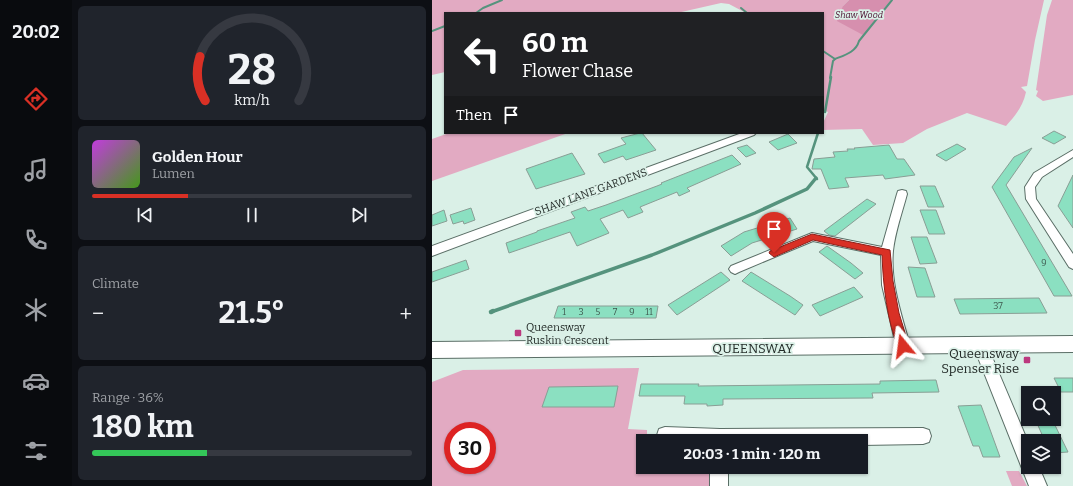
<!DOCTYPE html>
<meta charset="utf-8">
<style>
:root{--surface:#171b24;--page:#20242c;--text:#f1f3f6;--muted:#9ea1a6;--line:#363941;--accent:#d93025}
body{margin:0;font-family:Bitter,serif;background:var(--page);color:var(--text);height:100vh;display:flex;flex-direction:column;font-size:15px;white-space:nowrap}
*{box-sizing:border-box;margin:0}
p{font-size:13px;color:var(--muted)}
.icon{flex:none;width:22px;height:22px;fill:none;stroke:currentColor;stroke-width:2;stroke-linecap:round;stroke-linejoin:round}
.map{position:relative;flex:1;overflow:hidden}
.drawer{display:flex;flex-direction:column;gap:6px;padding:6px;background:#0d0f14;width:360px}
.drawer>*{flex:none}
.banner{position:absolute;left:12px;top:12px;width:380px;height:122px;border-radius:0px;box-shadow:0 1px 3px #0004;background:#202124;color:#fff;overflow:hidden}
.buttons{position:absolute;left:589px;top:386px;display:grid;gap:8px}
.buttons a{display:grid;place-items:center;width:40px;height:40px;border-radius:0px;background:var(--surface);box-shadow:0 1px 3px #0004;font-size:20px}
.speed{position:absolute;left:12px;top:422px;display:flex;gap:8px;font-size:20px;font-weight:700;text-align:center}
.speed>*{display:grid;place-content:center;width:52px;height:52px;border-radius:50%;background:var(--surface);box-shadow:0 1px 3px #0004;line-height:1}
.speed .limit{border:6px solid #d22;background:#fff;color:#111}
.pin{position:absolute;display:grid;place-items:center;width:34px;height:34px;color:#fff;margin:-41px -17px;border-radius:50% 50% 50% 0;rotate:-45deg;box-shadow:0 0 4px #0007}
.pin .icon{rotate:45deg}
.me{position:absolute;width:44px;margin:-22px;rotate:344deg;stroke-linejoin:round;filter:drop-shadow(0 0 3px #0008)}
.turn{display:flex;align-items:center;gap:14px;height:84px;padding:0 12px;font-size:18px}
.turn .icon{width:52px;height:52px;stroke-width:2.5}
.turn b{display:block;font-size:28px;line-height:34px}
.then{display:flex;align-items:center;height:38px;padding:0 12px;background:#0003;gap:8px;font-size:15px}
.big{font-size:30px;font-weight:700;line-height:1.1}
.drawer .tile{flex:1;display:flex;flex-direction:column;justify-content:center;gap:6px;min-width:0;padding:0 14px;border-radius:6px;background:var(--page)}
.drawer .dial{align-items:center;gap:0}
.dial svg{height:104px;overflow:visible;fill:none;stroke:var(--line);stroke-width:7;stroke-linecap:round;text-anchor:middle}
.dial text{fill:var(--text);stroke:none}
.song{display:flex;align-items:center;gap:12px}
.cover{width:48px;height:48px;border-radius:6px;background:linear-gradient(135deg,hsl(290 70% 55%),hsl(100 70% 35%))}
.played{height:4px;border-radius:2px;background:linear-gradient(90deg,var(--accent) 30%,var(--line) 30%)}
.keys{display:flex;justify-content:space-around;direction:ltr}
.heat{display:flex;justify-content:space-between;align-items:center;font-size:22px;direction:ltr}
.charge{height:6px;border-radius:3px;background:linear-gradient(90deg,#34c759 36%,var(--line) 0)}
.trip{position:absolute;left:204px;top:434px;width:232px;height:40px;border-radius:0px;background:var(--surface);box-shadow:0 1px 3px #0004;font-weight:700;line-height:40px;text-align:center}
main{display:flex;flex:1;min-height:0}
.tabs{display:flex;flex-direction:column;width:72px;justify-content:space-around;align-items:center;background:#090b0e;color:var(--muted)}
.tabs .icon{width:28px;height:28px}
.tabs .on{color:var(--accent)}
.tabs b{font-size:18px;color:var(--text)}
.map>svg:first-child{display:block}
</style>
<main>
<nav class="tabs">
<b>20:02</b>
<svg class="icon on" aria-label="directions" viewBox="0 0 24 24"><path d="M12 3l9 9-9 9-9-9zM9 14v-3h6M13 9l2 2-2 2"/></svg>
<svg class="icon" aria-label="music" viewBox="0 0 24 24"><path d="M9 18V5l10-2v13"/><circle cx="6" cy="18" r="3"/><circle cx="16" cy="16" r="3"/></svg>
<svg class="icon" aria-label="phone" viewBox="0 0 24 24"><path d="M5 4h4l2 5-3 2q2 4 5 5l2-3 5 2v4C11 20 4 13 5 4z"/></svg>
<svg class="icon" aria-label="climate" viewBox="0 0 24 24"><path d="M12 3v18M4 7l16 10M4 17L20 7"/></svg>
<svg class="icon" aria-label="car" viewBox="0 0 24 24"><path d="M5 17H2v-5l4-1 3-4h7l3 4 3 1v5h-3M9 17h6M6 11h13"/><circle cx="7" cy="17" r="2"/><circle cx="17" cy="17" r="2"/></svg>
<svg class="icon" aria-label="filters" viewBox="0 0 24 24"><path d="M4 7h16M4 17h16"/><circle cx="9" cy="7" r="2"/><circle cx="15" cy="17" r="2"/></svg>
</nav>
<section class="drawer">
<div class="tile dial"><svg viewBox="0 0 100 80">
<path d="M14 69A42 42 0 1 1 86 69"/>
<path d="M14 69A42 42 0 0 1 10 35" stroke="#d93025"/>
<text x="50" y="56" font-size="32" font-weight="700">28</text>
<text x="50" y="72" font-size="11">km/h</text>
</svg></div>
<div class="tile">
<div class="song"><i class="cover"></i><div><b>Golden Hour</b><p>Lumen</p></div></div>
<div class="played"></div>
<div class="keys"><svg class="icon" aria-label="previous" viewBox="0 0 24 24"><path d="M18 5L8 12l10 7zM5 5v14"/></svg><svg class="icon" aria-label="pause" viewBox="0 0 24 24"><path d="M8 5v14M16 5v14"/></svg><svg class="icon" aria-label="next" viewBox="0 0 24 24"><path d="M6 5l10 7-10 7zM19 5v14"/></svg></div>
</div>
<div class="tile"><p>Climate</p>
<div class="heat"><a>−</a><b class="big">21.5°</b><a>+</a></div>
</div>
<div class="tile"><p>Range · 36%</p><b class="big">180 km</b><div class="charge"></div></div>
</section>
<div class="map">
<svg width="641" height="486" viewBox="0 0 641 486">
<rect width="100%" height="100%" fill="#daf0e7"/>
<g fill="#e2aac2" fill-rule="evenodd">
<path d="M0,0H417L411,6L431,34L459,0H612L603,40L595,86L589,87L594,92C591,106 584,115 574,126L535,113L495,129L471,143L441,145L430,129L391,130V123L396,112L391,110V13H314L297,4L289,3L245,13H13V72L0,75Z"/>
<polygon points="620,0 641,0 641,95 611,101 604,96 606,91 604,90 615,15"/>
<polygon points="17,133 136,133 0,181 0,139"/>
<path d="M207,368L196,429L215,430V440L254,441H211V467H282V486H0V382L31,370ZM21,431H55V465H21Z"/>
<polygon points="574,471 587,471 595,486 580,486"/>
</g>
<polygon fill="#d68fae" points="417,0 459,0 431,35 405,21 411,6"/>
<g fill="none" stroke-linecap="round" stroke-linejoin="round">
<g stroke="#55937d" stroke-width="2">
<polyline points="309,8 315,13"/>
<polyline points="44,13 51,8 70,0"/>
<polyline points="0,31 13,26"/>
<polyline points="391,51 403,59 401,61 398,78"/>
<path d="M403,59C413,55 424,52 427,41L460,0"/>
</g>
<g stroke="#55937d" stroke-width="2.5">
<polyline points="393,112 399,77"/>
<polyline points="385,179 375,167 386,133"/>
</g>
<polyline stroke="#55937d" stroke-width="3.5" points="59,312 220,255 323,213 375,189 384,178"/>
<polyline stroke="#55937d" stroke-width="4.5" points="59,312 61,311"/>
</g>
<g fill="#8be0c1" stroke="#899e95">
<polygon points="622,131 634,137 622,144 610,138"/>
<polygon points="208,133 210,133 224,150 194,160 191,156 172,163 166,154 194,144 189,138"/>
<polygon points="356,134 365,143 346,150 337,142"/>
<polygon points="525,144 534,149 514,161 504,155"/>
<polygon points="315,145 324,153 314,157 305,148"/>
<polygon points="457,145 465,159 472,159 483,175 453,179 451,175 413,178 417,187 397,189 389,169 380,169 382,159 403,157 401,152 416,151 415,149 423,149 422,148"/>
<polygon points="600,148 574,185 640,296 622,296 560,187 582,157"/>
<polygon points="140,153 153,174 104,189 94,169"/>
<polygon points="300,155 309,164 255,188 258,191 247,196 245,192 208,207 211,212 196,218 191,210 168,219 177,233 145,246 138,232 77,253 74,243 105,232 105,231 143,218 139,212 153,207 156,211 174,205 225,186 230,184 229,183"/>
<polygon points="641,175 641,228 626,206"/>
<polygon points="488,186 503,186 512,207 496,207"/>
<polygon points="435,199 444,204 403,236 397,235 392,231"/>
<polygon points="39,208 43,220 32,224 31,221 21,224 18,215"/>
<polygon points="12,210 15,221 0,226 0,215"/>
<polygon points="488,210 504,210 513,234 497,234"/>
<polygon points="358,218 365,229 320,243 299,256 289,246 312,232"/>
<polygon points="479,237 495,237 505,263 488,264"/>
<polygon points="395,246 419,263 431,273 423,279 387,252"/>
<polygon points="34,260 37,269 0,282 0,272"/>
<polygon points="476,267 493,268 503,297 485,297"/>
<polygon points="289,272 298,280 245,315 236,305"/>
<polygon points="319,272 358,296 371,305 363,315 310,281"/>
<polygon points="422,287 431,297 388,316 380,305"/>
<polygon points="607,298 615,313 528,314 522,299"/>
<polygon points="126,306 226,306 224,318 122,318"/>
<polygon points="622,378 641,378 641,392 629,392"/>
<polygon points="504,380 507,392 440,393 441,398 291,399 291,405 275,406 275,404 252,404 253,396 207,396 209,384 267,384 266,386 448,384 448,381"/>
<polygon points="186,386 182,407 110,407 117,387"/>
<polygon points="549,405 556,424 568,457 551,457 547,446 541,446 526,406"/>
<polygon points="603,419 620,419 636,452 622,453 622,441 613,441"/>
</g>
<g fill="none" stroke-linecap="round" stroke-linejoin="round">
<defs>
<g id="minor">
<polygon points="310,133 324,133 322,135 0,256 0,246"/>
<polygon points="641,150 641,157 610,177 603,187 604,199 641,254 641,269 637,267 594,199 593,187 602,173"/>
<path d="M470,190L474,191L475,194C470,213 463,232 461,251C458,283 470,316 478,346L476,351L471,352L466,351L464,346L450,285L449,255L381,241L307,272L303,274L299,272L297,269L299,266L380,233L450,247L465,194L466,191Z"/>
<polygon points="548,339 553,340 555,345 596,442 596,467 607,467 615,486 597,486 541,345 543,340"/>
<polygon points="233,427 288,429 491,428 497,430 499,436 497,442 491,444 429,445 429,441 227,441 225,435 227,429"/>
<rect x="278" y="467" width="18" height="19"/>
</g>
<polygon id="tertiary" points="641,336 641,352 0,358 0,342"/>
</defs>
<use href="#minor" stroke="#5a6e66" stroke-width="2"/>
<use href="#tertiary" stroke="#5a6e66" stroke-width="2"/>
<use href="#minor" fill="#fff" fill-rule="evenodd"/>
<use href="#tertiary" fill="#fff" fill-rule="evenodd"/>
</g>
<path fill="#d93025" stroke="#8d1f18" d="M380,234L458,250L461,281L467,313L477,346L475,349L471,350L467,349C455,323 451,283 450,255L381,240L342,257L337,253L338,251Z"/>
<g fill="#bc397f" stroke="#daf0e7" stroke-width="1.5">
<rect x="82" y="329" width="8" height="8" rx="2"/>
<rect x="591" y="356" width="8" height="8" rx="2"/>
</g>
<g text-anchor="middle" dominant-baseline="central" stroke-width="3.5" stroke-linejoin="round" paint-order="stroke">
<g font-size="9" font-style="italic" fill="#4c0d2f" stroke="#daf0e7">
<text x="427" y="15">Shaw Wood</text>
</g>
<g font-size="9" fill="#3e594f">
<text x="612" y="263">9</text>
<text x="566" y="306">37</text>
<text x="132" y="312">1</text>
<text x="149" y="312">3</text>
<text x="166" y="312">5</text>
<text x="183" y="312">7</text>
<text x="200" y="312">9</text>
<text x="217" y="312">11</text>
</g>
<g font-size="11" fill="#242c29" stroke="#daf0e7">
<text transform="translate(159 192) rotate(-20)">SHAW LANE GARDENS</text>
</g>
<g font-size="11" fill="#242c29" stroke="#daf0e7" text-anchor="start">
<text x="94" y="327">Queensway<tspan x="94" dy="13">Ruskin Crescent</tspan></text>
</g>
<g font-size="13" fill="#242c29" stroke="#daf0e7">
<text x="321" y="348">QUEENSWAY</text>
</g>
<g font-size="13" fill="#242c29" stroke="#daf0e7" text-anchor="end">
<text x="587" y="353">Queensway<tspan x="587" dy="15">Spenser Rise</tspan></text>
</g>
</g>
</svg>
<div class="buttons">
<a><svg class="icon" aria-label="search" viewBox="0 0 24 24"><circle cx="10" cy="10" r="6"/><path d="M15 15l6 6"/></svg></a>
<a><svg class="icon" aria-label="layers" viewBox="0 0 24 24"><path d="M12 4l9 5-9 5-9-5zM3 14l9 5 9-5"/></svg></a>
</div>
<div class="speed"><div class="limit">30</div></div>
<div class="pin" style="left:342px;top:253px;background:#d93025"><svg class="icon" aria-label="arrive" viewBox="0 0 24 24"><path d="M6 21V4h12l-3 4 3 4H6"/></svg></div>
<svg class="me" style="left:471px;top:346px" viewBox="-20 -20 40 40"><path d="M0-17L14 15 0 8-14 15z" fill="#d93025" stroke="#fff" stroke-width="4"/></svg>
<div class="trip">20:03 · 1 min · 120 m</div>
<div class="banner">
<div class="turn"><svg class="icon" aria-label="left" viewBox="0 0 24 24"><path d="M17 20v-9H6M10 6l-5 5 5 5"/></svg><div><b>60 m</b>Flower Chase</div></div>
<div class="then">Then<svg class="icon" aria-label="arrive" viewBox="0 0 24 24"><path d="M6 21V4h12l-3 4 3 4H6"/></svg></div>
</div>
</div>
</main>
